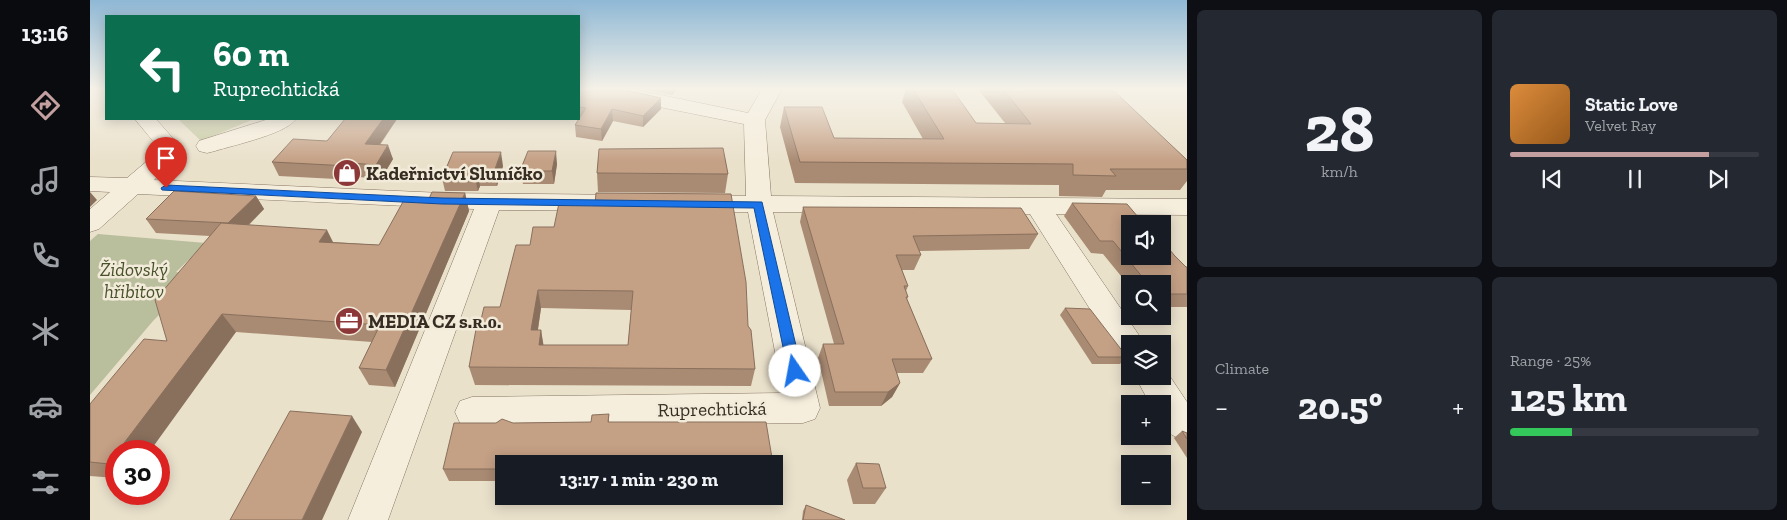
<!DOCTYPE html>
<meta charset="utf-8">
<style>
:root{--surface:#171b24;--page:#242831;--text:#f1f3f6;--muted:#9ea1a6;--line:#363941;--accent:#c49fa0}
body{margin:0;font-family:"Zilla Slab",serif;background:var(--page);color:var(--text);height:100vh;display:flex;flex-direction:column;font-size:19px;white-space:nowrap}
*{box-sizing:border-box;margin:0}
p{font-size:16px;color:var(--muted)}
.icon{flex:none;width:28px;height:28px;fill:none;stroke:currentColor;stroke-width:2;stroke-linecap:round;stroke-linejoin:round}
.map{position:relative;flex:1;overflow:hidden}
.side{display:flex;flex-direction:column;gap:10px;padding:10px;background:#0d0f14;width:600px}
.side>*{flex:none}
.banner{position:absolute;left:15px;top:15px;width:475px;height:105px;border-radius:0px;box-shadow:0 2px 12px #0003;background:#0b6e4f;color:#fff;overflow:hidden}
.controls{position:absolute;left:1031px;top:215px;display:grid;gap:10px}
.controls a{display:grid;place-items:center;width:50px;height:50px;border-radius:0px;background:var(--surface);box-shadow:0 2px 12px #0003;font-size:25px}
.speed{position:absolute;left:15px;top:440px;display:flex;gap:10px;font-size:25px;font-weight:700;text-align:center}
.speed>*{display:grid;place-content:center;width:65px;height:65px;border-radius:50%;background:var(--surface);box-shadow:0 2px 12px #0003;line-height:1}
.speed .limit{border:8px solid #d22;background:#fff;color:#111}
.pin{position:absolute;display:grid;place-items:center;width:42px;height:42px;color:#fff;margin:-51px -21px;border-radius:50% 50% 50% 0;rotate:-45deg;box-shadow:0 0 5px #0007}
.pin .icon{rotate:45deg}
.me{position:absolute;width:55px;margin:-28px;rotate:348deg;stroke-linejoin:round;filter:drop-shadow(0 0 4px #0008)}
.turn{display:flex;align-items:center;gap:18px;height:105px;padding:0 25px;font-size:22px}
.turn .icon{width:65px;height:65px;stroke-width:2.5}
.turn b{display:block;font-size:35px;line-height:42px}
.big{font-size:38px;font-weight:800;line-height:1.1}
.side .card{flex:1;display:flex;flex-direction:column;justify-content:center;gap:8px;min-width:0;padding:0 18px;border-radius:8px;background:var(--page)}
.side .dial{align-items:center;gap:0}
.dial b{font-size:65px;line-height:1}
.song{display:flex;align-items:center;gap:15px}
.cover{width:60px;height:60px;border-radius:8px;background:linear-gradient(135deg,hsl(30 70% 55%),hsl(30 70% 35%))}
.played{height:5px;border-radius:2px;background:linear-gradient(90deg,var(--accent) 80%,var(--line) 80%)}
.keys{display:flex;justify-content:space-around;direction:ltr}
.heat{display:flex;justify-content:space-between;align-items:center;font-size:28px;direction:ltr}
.charge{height:8px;border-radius:4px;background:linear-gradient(90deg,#34c759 25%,var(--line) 0)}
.side .tiles{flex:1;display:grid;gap:10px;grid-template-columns:repeat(2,1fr)}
.trip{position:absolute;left:405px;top:455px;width:288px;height:50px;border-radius:0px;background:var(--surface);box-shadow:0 2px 12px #0003;font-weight:800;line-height:50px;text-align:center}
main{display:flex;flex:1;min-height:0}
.tab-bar{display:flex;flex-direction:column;width:90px;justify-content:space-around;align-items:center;background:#090b0e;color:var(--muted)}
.tab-bar .icon{width:35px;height:35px}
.tab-bar .current{color:var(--accent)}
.tab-bar b{font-size:22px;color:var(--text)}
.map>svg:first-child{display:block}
</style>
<main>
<nav class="tab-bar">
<b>13:16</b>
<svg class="icon current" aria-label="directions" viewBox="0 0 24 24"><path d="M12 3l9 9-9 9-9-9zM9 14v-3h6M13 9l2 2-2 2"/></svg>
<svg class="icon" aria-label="music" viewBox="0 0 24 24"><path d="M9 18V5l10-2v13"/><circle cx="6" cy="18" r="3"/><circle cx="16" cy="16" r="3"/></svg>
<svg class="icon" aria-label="phone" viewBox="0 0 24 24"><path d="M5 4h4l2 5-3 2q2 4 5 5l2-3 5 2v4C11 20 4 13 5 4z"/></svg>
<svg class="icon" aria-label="climate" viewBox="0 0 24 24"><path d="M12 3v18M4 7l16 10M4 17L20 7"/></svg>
<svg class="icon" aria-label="car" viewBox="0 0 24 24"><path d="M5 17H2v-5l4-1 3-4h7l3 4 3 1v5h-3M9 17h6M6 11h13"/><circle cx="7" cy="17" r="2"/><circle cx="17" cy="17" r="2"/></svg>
<svg class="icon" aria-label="filters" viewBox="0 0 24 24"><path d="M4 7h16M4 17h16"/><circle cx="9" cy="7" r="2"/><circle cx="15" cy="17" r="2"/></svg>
</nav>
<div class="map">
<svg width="1097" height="520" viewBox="0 0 1097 520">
<rect width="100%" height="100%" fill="#eae1cb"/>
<polygon fill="#c3c79f" points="88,119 164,119 111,141"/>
<polygon fill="#b9be9d" points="8,234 116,243 86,272 108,276 63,321 0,395 0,241"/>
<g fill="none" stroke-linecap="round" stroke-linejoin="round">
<defs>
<g id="minor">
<polygon points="501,89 542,89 658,113 672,89 692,89 675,120 681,196 1097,199 1097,215 966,214 1055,344 1040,344 1040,359 1029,355 940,214 683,212 730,408 725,419 713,423 382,427 370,423 365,412 370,401 382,397 693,393 658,212 606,212 597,210 594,204 597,198 606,196 656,196 654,124 510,95 503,93"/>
<polygon points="45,119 66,119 94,151 64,180 352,193 543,195 552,197 555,203 552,209 543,211 409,210 298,520 258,520 384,209 48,194 9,229 0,232 0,209 20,192 0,191 0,177 37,178 70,150"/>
<path d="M179,119H206C196,134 144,145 125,151L117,153L109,151L106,146L109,141Z"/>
<path d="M1073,366L1097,402V437L1091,439C1070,431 1072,424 1072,404H1060L1045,376H1072Z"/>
</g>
</defs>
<use href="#minor" stroke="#857461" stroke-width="1"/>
<use href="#minor" fill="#f6eedd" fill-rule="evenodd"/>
</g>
<g fill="#a98a72" fill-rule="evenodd">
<polygon points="489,89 571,109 553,127 523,121 512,141 486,137 485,125 489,118"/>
<polygon points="553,89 587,89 582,95"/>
<polygon points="816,89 862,89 886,123 915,123 888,89 1022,89 1097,160 1097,181 1090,190 1016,190 1012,197 969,196 969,185 705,183 690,127 694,107 744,138 833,139 812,102"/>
<polygon points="255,119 307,119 290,145 303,159 291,179 268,177 265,180 189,176 182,162 237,141"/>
<polygon points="467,164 464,184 433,184 430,171"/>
<polygon points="413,166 407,186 390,186 388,191 355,191 352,178"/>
<polygon points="507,173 638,174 635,193 508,192"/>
<polygon points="375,193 379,211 305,387 279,385 269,368 282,342 146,332 26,451 26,478 0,476 0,404 77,341 120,236 66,233 56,219 166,196 174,209 159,225 243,242 289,245 337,203"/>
<polygon points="982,203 1040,224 1084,255 1096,267 1097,267 1097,307 1072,307 1072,284 1040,284 1040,287 1013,254 1001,253 974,216"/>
<polygon points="713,207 948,234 939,249 829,251 831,255 824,270 812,270 818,286 816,291 818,297 817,299 842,359 833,373 807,373 810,383 802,397 791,406 739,406 728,358 733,344 744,344 710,222"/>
<path d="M440,245L658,326L665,369L661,386L385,385L379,367L390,324L410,307ZM451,308L541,310L538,345H453L451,330H448Z"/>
<polygon points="975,308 1037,357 1030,364 1002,364 970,315"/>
<polygon points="519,414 519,422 683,464 414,464 414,481 359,481 353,469 423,423 501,422"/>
<polygon points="1092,431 1097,433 1097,458 1084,438"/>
<polygon points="766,463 796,488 785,504 763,504 757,480"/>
<polygon points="716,505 755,520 712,520 713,511"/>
</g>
<g fill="#89705d">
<polygon points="583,89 587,89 582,95"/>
<polygon points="571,98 571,109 553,127 553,116"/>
<polygon points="522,109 523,121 512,141 511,129"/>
<polygon points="293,119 307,119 280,158 275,144"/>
<polygon points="298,145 303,159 291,179 286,165"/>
<polygon points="466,151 467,164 464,184 462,171"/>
<polygon points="411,152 413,166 407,186 404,172"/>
<polygon points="262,163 268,177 265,180 259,166"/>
<polygon points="387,172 390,186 388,191 385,178"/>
<polygon points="0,192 7,200 0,207"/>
<polygon points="375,193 379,211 305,387 296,370"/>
<polygon points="166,196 174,209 146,237 137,224"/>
<polygon points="237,230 246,248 229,242"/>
<polygon points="448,290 451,308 445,348 441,330"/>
<polygon points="132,314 146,332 60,451 28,451"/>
<polygon points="451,330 454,348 449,345"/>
<polygon points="810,383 802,397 791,406 798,392"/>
<polygon points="262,416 272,432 232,520 212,520"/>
<polygon points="26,454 26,470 19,464"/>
</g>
<g fill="#c4a085" stroke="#89705d" fill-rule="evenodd">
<polygon points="489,89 531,89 571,98 553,116 522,109 511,129 485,125 496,108 489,107"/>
<polygon points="823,89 862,89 886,123 941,124 913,89 1022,89 1097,160 1097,169 1020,169 1026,176 983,175 983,164 710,162 694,107 732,107 744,138 854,139"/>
<polygon points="255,119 293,119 275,144 298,145 286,165 262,163 259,166 182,162 203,139 237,141"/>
<polygon points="633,148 638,174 507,173 509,149"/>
<polygon points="438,151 466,151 462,171 430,171"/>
<polygon points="363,152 411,152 404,172 387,172 385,178 352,178"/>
<polygon points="84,191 166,196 138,223 56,219"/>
<polygon points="342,192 375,193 296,370 269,368 290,325 132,314 28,451 26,451 26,454 19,464 0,462 0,404 54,339 77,341 65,300 131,223 237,230 229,242 289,245 314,200 336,201 337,203"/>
<path d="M506,193L641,194L656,282L658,326L661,330L665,369L379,367L387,324H390L394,307H410L426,245H440L443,227H464L469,203L505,204ZM448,290L543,291L538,345H449L451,330H441Z"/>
<polygon points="982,203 1037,204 1054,224 1040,224 1040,256 1072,256 1072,240 1084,255 1096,267 1097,267 1097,294 1072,294 1072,284 1058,284 1023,241 1010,241"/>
<polygon points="713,207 931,208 948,234 823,236 831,255 806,255 818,286 814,286 818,297 816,297 842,359 802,359 810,383 798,392 745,392 733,344 754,344"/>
<polygon points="975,308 1000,309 1037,357 1008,357"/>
<polygon points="200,411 262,416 212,520 140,520"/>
<polygon points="519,414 518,422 676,422 683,464 610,464 607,462 606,464 446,464 436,457 435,464 414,464 414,475 412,475 411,469 353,469 364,423 406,423 412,419 423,423 501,422 502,415"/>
<polygon points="1092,431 1097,433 1097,439"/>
<polygon points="766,463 789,464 796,488 773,488"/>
<polygon points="716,505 755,520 713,520"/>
</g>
<linearGradient id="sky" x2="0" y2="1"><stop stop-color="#8fb8d5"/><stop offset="0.55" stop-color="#f6f2e8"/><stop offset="1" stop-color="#f6f2e8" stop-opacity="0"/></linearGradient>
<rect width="1097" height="162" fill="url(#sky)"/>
<polygon fill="#1a73e8" stroke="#114b97" points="76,185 352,198 672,202 712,371 710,375 700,375 698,371 664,208 352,204 72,190 71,188"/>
<defs>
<symbol id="shop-disc" viewBox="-11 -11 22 22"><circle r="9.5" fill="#8d3838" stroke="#f2ebda"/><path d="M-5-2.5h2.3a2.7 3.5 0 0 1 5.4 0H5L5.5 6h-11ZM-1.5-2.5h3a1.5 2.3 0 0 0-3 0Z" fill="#fff"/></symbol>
<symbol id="office-disc" viewBox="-11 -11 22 22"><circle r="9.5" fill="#8d3838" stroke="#f2ebda"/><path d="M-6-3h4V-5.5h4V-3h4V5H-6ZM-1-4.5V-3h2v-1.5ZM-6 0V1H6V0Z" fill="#fff"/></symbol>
</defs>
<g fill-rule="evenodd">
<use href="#shop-disc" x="241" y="157" width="32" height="32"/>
<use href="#office-disc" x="243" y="305" width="32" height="32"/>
</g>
<g text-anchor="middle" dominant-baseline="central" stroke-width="5" stroke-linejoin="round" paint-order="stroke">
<g font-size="19" font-weight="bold" fill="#372d22" stroke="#f2ebda" text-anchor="start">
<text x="276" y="173">Kadeřnictví Sluníčko</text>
<text x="278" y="321">MEDIA CZ s.ʀ.ᴏ.</text>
</g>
<g font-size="19" font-style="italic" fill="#48522b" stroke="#f2ebda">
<text x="44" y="269">Židovský<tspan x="44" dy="22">hřibitov</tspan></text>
</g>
<g font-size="19" fill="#372d22" stroke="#f2ebda">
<text transform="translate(622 409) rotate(-1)">Ruprechtická</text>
</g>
</g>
</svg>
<div class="controls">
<a><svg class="icon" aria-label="sound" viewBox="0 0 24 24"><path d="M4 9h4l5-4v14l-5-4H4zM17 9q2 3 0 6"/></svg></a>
<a><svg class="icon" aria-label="search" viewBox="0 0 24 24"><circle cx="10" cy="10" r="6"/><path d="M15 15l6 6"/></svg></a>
<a><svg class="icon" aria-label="layers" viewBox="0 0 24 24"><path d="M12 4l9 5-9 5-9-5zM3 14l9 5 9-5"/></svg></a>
<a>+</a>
<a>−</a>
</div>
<div class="speed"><div class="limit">30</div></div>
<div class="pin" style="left:76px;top:188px;background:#d93025"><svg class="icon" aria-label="arrive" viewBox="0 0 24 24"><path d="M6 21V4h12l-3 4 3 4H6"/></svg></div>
<svg class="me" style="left:705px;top:371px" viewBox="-20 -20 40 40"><circle r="19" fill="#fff"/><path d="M0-13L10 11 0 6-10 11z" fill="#1a73e8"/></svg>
<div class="trip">13:17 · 1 min · 230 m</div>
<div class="banner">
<div class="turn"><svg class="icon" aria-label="left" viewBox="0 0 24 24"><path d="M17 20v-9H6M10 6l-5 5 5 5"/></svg><div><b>60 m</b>Ruprechtická</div></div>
</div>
</div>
<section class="side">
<div class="tiles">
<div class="card dial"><b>28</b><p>km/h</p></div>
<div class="card">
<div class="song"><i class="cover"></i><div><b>Static Love</b><p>Velvet Ray</p></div></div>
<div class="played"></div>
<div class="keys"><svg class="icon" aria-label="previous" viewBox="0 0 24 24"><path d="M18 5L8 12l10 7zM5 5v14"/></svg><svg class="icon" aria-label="pause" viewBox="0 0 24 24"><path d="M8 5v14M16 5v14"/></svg><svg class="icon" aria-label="next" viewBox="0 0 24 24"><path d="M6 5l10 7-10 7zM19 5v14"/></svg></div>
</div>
<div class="card"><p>Climate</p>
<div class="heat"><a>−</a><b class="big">20.5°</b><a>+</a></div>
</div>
<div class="card"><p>Range · 25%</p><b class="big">125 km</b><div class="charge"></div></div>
</div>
</section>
</main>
